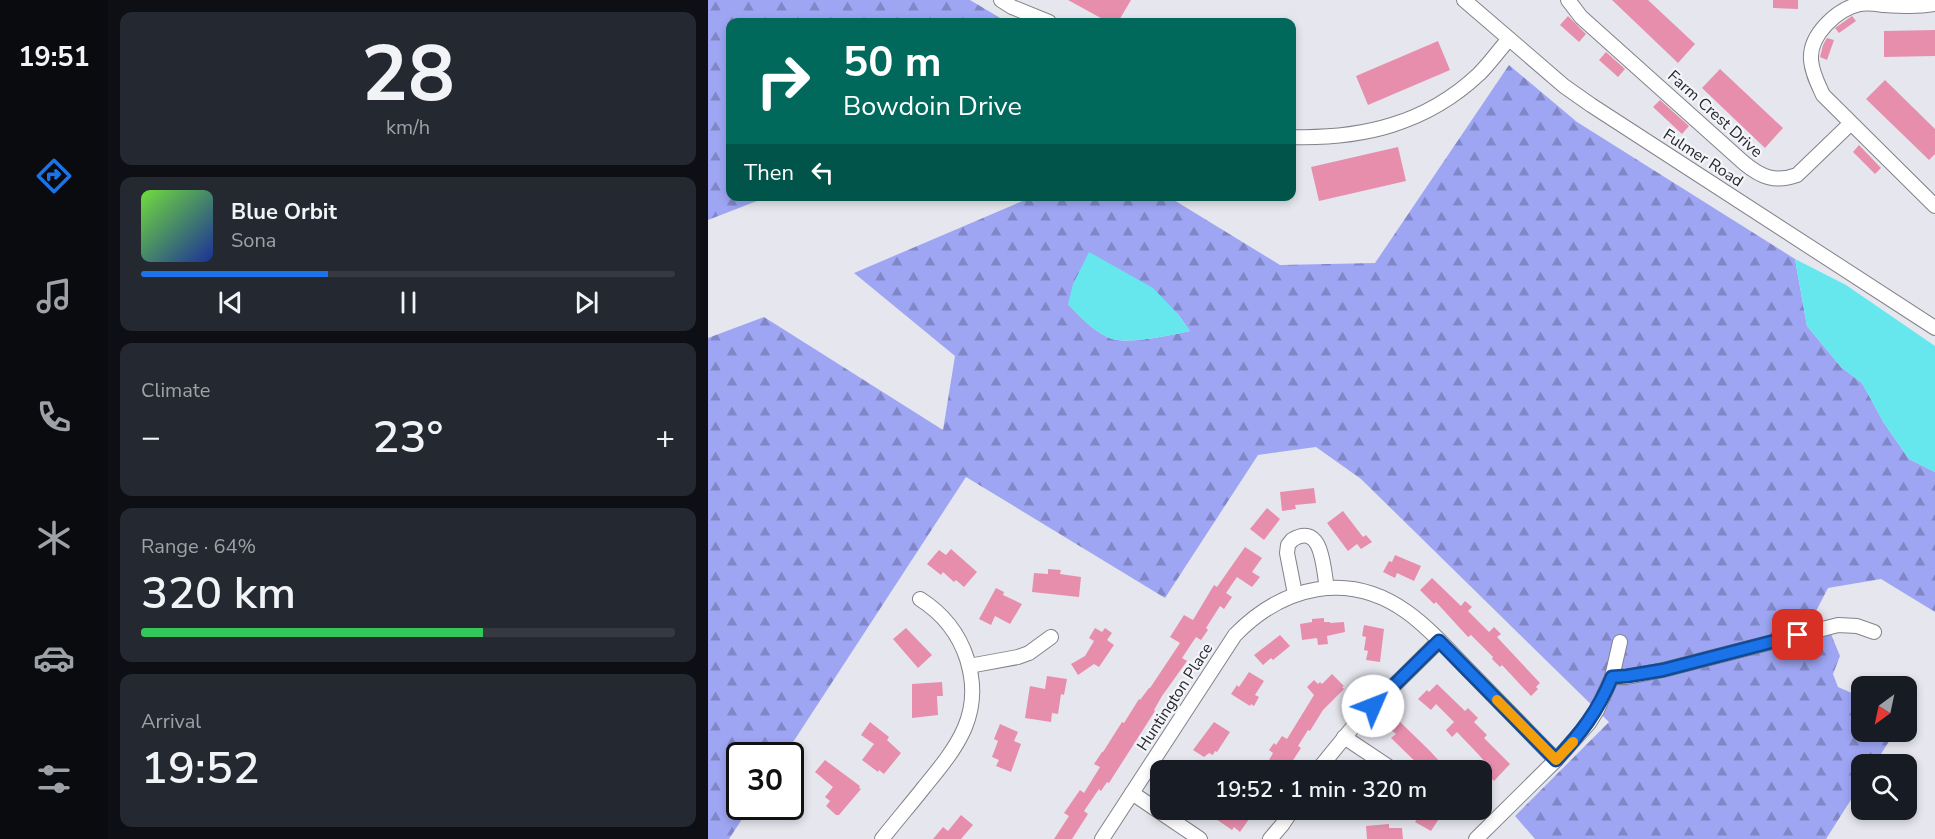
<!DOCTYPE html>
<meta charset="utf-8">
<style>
:root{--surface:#171b24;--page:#242831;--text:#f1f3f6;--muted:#9ea1a6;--line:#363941;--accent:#1a73e8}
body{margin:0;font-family:"Nunito Sans",sans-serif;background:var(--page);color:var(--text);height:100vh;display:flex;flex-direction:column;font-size:22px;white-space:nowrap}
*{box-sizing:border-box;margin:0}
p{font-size:20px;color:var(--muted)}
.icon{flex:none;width:33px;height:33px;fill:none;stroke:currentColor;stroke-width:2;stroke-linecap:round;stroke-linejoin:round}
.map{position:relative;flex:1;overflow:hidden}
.sheet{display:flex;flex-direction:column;gap:12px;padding:12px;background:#0d0f14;width:600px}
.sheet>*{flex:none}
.top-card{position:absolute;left:18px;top:18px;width:570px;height:183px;border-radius:12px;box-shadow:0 3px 9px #0003;background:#00695c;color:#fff;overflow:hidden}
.needle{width:39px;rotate:213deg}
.buttons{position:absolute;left:1143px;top:676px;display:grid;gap:12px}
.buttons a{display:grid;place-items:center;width:66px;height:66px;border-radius:12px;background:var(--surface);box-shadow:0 3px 9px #0003;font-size:30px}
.speed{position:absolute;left:18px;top:742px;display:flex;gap:12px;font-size:30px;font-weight:700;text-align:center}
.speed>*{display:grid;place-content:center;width:78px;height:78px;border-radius:50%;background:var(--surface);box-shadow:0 3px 9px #0003;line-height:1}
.speed .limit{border:3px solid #111;border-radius:9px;background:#fff;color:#111}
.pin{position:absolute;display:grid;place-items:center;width:51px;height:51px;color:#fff;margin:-26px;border-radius:12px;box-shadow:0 3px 9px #0006}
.me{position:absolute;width:66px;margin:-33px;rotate:46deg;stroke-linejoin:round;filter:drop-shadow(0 0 4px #0008)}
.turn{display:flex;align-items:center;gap:21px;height:126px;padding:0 18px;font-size:27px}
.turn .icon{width:78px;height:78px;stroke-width:2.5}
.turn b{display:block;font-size:42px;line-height:51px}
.then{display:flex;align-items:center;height:57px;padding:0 18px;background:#0003;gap:12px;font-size:22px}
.big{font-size:45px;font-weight:600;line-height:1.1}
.sheet .tile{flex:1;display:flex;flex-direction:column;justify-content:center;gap:9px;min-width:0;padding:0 21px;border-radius:12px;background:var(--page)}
.sheet .dial{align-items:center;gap:0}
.dial b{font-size:78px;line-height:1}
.song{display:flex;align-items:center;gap:18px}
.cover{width:72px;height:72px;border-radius:9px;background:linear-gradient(135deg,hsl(100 70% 55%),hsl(230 70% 35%))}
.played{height:6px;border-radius:3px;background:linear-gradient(90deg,var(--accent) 35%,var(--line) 35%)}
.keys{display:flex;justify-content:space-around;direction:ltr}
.heat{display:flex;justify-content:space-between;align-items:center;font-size:33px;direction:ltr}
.charge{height:9px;border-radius:4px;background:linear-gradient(90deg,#34c759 64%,var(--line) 0)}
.trip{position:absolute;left:442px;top:760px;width:342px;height:60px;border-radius:12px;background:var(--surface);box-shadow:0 3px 9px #0003;font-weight:600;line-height:60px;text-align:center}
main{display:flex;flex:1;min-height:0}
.tab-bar{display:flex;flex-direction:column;width:108px;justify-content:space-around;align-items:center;background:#090b0e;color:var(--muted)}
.tab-bar .icon{width:42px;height:42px}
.tab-bar .active{color:var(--accent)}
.tab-bar b{font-size:27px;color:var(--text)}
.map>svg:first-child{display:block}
</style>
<main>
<nav class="tab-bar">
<b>19:51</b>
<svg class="icon active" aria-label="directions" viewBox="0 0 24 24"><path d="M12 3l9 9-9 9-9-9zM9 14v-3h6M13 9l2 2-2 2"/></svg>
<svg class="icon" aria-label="music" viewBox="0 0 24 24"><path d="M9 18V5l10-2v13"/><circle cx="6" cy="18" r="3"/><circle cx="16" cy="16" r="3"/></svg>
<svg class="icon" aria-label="phone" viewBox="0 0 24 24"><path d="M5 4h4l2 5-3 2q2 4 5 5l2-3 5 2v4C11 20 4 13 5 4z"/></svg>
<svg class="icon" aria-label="climate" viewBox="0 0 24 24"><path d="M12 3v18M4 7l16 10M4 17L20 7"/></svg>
<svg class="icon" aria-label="car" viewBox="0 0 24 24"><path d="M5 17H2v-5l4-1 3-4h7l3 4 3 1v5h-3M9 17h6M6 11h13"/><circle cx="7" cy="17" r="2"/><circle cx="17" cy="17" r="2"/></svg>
<svg class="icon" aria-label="filters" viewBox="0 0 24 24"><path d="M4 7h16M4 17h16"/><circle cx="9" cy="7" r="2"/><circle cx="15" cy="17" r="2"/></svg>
</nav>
<section class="sheet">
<div class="tile dial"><b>28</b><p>km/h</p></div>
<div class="tile">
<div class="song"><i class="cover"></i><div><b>Blue Orbit</b><p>Sona</p></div></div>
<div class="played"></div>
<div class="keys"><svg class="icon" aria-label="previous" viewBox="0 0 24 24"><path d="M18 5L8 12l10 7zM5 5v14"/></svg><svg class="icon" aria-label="pause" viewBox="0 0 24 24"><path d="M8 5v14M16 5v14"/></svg><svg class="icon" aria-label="next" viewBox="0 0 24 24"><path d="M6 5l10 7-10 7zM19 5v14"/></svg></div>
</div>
<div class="tile"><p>Climate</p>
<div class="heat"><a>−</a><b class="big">23°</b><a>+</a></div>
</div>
<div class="tile"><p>Range · 64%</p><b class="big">320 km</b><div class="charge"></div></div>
<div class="tile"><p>Arrival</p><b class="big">19:52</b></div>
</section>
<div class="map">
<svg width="1227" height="839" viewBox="0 0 1227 839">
<defs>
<pattern id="forest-firs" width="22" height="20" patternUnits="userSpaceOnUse" patternTransform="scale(1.5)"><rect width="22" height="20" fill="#9ea6f4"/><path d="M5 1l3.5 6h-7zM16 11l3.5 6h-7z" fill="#8187c6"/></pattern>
</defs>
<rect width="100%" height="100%" fill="#e6e7ee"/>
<g fill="url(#forest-firs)" fill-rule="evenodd">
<polygon points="0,0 262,0 299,22 22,22 22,196 59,197 0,220"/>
<path d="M801,65L869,122L1087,259L1099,326L1133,367L1154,383L1176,423L1201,459L1227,472V612L1173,579L1120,588L1106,615L1123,634L1132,656L1125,674L1130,687L1153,697L1154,732H1187L1166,765H1154L1153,784L1118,839H827L807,816L901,722L653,479L608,447L550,455L457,598L258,477L76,756H32V807H42L21,839H0V338L56,317L235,430L247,356L146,273L324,197H461L572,265L667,263ZM360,304L469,313L482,331C463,335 416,346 399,337C385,330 371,316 360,304Z"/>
</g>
<g fill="#66e7ed">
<path d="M381,252L445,288L469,313L482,331C463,335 416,346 399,337C385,330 371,316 360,304L365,284Z"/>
<polygon points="1087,259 1138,285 1227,346 1227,472 1201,459 1176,423 1154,383 1133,367 1099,326"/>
</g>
<g fill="#e78ead">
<polygon points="360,0 423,0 410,22 400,22"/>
<polygon points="904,0 940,0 987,44 970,63"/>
<polygon points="1065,0 1090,0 1090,9 1065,8"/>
<polygon points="860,16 878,34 871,42 852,25"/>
<polygon points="1144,16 1148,21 1131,33 1127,28"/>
<polygon points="1227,30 1227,56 1176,57 1176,31"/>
<polygon points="1119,38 1126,40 1119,60 1112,57 1115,45"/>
<polygon points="730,41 742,70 660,105 648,76"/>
<polygon points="898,52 917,69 910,77 891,60"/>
<polygon points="1012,69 1075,128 1057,148 994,88"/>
<polygon points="1177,80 1227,129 1227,154 1221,160 1158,99"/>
<polygon points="952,100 981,126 974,134 945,107"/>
<polygon points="1151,145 1173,168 1167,174 1145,152"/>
<polygon points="690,147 698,181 611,201 603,167"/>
<polygon points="606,488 608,503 587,505 588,509 574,511 572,492"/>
<polygon points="559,508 572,519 556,540 542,529"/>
<polygon points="635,511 655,537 658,535 664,542 653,549 649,544 640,551 619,523"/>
<polygon points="537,547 554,558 544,572 552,577 544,587 529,577 518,593 524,597 516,609 512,606 498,628 500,630 493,640 488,637 474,658 479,661 454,696 446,710 447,711 401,783 399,782 393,791 391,789 376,811 380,814 364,839 346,839 361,816 356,813 372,790 376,793 392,767 386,764 394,752 395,752 414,722 416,723 431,699 432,700 441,688 442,688 472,643 462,637 476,615 485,620 506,585 509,587"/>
<polygon points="243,549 269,572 256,587 248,580 246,582 235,572 233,575 219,564 231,550 238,555"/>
<polygon points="687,555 713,566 706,581 689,573 687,578 675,572 681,561 684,562"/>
<polygon points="340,569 353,570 352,574 373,577 371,597 324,592 326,573 340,574"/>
<polygon points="724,578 753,606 757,601 764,607 760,611 781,632 786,627 793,634 789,637 832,683 828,687 830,689 823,696 794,665 792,667 784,659 785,657 763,635 760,637 728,602 726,604 712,590"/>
<polygon points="288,588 296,592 295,595 314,604 302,624 287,616 283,625 271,619"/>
<polygon points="616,618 616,622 622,622 622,623 636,622 637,632 619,636 620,644 610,645 609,638 594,640 592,624 604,622 604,619"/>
<polygon points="656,625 676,629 672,662 658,660 660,651 656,650 658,637 654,636"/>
<polygon points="198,628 224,655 210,668 185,639"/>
<polygon points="387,628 394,632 397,628 404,633 399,640 406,645 391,667 386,664 370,675 363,664 377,656 386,641 381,638"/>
<polygon points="572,635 582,646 565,660 563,658 555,665 546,655"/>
<polygon points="541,672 556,681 547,695 551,697 546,706 543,704 542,706 523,694 529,685 531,687"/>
<polygon points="624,674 636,686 634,687 636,689 615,710 602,731 600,730 590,746 593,748 578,771 574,771 560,762 565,753 561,750 566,743 568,745 574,736 579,739 606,695 599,687 606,680 610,684 612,682 614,684"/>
<polygon points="339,676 359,679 356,695 353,694 350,714 344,713 343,722 317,718 322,686 337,689"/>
<polygon points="234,682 235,696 229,696 230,715 204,718 204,684"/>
<polygon points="729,684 757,711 760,708 770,718 766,722 779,735 776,738 802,764 786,781 779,774 783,771 776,764 777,762 770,754 749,732 744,737 738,730 746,722 728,704 723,710 710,699 719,690 721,692"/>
<polygon points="690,720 722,751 733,763 731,765 736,771 717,771 683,738 688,734 681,728"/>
<polygon points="162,722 181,737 179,740 193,753 176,774 171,770 170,772 154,760 166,744 153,735"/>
<polygon points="506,722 522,732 509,752 507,751 505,755 501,753 496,757 485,750"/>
<polygon points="292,724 310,732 306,741 313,744 303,772 288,766 291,760 284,757 290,741 286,739"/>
<polygon points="117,760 152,786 151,788 153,789 131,815 128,815 118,806 122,801 117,797 125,787 107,772"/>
<polygon points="514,810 527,810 541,819 532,832 526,827 524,830 508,819"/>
<polygon points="715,810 728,810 734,814 723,831 707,822"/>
<polygon points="253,815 265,825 253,839 225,839 235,827 240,831"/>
<polygon points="681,824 681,828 694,828 695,839 659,839 658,826"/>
</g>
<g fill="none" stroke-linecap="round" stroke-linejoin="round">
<defs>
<g id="minor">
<polyline points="293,0 304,7 341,22"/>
<polyline points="756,0 856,86 883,105 1227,328"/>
<path d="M860,0L873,17L1036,163C1053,177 1067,183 1089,175L1142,124"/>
<path d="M1227,4C1210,7 1193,6 1175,5C1168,4 1159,3 1152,4C1129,9 1101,35 1103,60C1104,73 1110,84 1115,95L1227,206"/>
<path d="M584,137C654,139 718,124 771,74C782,63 791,50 801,39"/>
<path d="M587,594L579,553L580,545L584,540C615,521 615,569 619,588"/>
<polyline points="261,666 310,657 321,653 343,637"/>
<polyline points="904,677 919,677 955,670 1130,625 1149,626 1166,632"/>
<polyline points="636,737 687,771"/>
<polyline points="609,771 649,722 731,641"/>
<polyline points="424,793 492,839"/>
<path d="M174,839C188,821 203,804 217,786C250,746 276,713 259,659C251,634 234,613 212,599"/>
<path d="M394,839L527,635C575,586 640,570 699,612C724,630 744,654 765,675C793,704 821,732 848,760"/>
<polyline points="562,839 574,825 584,810"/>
<polyline points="768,839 848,760 881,723 889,710 904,677 912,642"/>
</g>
</defs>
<use href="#minor" stroke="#828389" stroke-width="16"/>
<use href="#minor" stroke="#fff" stroke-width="14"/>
</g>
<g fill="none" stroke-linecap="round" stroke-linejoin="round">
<defs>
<path id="route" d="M665,706L731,641L848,760C873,733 890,711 904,677L919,676L955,670L1090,635"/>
</defs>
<use href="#route" stroke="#114b97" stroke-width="15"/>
<use href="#route" stroke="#1a73e8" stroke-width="10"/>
<polyline stroke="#f59e0b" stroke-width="10" points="789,700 848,760 865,742"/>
</g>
<g text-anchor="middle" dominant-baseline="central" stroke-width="4.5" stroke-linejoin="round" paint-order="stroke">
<g font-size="16" fill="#27282a" stroke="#f4f5fb">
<text transform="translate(1007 114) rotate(42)">Farm Crest Drive</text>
<text transform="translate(995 158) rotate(33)">Fulmer Road</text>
<text transform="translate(467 697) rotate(-57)">Huntington Place</text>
</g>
</g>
</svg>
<div class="buttons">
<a><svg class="needle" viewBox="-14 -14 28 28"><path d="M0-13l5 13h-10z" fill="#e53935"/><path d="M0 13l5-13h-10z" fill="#9ea1a6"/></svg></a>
<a><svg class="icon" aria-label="search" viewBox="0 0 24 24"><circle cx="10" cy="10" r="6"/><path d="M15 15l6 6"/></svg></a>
</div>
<div class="speed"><div class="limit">30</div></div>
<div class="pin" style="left:1090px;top:635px;background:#d93025"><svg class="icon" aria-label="arrive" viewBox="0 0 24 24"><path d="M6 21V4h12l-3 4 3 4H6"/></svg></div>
<svg class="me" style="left:665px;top:706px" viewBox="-20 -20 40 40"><circle r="19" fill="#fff"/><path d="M0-13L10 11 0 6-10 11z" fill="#1a73e8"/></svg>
<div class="trip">19:52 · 1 min · 320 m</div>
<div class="top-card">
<div class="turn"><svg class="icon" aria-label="right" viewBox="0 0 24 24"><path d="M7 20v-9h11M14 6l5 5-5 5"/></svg><div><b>50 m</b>Bowdoin Drive</div></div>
<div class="then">Then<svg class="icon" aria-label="left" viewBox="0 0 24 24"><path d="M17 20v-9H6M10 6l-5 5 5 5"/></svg></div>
</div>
</div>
</main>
